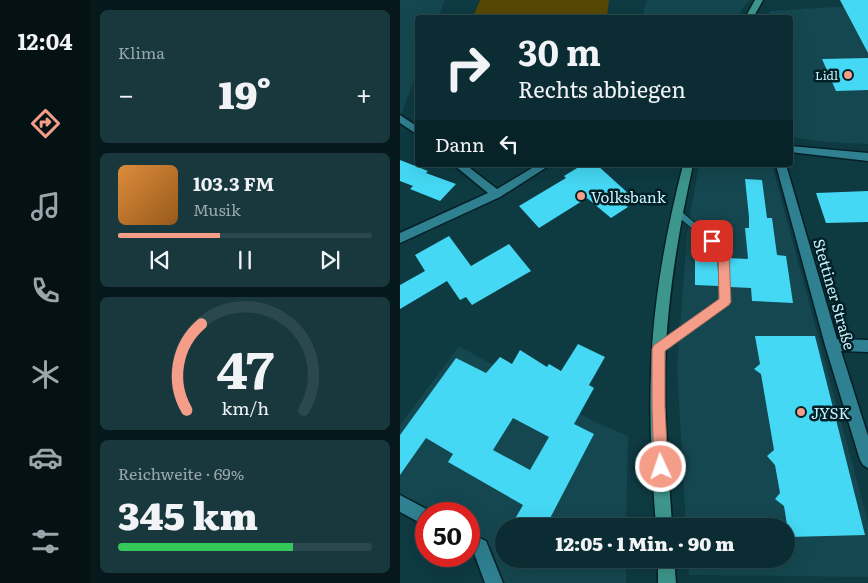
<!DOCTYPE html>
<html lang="de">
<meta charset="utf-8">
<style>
:root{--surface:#0a2c32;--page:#18383e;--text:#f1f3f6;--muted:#99a7ac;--line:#2a484d;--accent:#f49e8a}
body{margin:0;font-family:Literata,serif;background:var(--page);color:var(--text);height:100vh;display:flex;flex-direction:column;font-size:19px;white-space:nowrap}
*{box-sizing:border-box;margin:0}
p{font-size:16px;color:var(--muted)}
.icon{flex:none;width:28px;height:28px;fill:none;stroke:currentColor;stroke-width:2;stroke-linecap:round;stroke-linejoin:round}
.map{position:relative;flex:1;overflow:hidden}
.sheet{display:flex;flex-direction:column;gap:10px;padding:10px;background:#06181c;width:310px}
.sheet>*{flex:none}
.top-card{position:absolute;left:15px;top:15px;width:378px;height:152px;border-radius:5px;box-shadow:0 5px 20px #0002,0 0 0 1px var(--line);background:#0a2c32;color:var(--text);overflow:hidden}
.speed{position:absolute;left:15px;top:502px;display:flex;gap:10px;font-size:25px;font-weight:700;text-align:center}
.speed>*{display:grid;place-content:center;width:65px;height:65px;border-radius:50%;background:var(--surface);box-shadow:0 5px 20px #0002,0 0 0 1px var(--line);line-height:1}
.speed .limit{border:8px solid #d22;background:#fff;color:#111}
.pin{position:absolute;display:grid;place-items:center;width:42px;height:42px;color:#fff;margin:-21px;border-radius:10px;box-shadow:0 2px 8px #0006}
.me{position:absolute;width:55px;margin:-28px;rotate:357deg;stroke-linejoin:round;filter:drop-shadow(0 0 4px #0008)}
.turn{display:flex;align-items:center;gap:18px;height:105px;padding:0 20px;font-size:22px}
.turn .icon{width:65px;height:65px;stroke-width:2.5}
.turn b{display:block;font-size:35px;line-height:42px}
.then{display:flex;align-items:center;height:48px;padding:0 20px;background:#0003;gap:10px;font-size:19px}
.big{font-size:38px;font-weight:800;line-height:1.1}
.sheet .tile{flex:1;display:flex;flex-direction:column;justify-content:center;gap:8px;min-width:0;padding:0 18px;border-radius:8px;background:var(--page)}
.sheet .dial{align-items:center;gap:0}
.dial svg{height:130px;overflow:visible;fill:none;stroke:var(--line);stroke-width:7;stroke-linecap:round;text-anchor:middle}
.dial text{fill:var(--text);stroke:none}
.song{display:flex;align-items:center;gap:15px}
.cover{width:60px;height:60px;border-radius:8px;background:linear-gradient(135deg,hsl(30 70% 55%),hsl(30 70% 35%))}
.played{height:5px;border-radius:2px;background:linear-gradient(90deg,var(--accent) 40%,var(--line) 40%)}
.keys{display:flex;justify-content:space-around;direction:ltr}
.heat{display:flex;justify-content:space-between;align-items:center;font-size:28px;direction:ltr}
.charge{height:8px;border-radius:4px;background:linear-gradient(90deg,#34c759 69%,var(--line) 0)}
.trip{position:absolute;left:95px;top:518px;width:300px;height:50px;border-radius:25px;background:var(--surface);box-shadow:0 5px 20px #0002,0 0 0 1px var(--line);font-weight:800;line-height:50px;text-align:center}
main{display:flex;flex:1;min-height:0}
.tab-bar{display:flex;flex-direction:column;width:90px;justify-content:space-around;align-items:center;background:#041214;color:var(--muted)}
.tab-bar .icon{width:35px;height:35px}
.tab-bar .active{color:var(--accent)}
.tab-bar b{font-size:22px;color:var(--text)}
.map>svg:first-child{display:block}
</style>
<main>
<nav class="tab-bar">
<b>12:04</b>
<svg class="icon active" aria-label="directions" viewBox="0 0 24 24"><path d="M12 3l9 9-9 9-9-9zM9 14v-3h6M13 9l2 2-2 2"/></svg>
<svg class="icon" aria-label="music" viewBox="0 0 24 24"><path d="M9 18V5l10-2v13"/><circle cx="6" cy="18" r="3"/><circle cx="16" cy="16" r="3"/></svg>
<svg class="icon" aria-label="phone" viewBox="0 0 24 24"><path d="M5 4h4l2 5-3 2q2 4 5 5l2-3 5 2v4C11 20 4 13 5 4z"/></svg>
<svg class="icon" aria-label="climate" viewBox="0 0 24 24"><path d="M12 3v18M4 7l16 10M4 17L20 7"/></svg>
<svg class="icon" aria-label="car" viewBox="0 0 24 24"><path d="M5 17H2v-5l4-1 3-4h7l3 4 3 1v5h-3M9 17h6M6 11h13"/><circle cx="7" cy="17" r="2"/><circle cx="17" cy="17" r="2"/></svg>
<svg class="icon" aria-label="filters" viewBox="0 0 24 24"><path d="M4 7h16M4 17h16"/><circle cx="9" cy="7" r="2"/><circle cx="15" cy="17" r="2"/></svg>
</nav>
<section class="sheet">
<div class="tile"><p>Klima</p>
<div class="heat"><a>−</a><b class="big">19°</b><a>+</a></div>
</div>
<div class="tile">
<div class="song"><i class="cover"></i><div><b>103.3 FM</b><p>Musik</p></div></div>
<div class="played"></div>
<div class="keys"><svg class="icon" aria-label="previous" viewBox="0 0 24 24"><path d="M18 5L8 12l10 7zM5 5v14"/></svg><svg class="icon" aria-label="pause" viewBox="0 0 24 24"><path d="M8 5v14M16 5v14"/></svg><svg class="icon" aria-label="next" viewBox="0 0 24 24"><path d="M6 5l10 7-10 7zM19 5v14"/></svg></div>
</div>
<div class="tile dial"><svg viewBox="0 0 100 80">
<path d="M14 69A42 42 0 1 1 86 69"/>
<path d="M14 69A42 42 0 0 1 23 16" stroke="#f49e8a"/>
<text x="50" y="56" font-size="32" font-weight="700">47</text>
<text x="50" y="72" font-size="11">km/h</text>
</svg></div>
<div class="tile"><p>Reichweite · 69%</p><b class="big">345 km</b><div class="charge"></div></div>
</section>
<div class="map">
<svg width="468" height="583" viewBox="0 0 468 583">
<rect width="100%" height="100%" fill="#0e3a42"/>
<g fill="#154750">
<polygon points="0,0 45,0 38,17 18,18 17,72 0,118"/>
<polygon points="247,0 349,0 337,17 242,17"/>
<polygon points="468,5 468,144 425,142 390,137 390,18 366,18 370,11"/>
<polygon points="301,165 372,165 468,522 468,577 289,575 288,559 386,559 386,526 286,526 277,367 287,234 298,170"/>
<polygon points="59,346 195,422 228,436 226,526 104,526 104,559 226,559 226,583 94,583 80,547 69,541 69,514 26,514 26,518 0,503 0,425"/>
</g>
<polygon fill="#574705" points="80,0 209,0 207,17 73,17"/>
<g fill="#45d8f4" fill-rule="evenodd">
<polygon points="440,0 468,0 468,53"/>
<polygon points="468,58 468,90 436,91 422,59"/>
<polygon points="0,160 28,171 26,173 56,184 40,201 10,189 13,186 0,181"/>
<polygon points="182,165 197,165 229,194 219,200 228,207 211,218 187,198 139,228 119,206 166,178 164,176"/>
<polygon points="345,179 362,180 367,218 372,218 377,255 386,256 393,303 352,301 351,288 330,287 328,258 347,259 348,258 345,228 349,228 349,217"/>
<polygon points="468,191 468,222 426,223 416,193"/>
<polygon points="49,236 71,266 109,244 131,271 72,305 66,297 60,300 47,281 0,309 0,285 25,271 15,255"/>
<polygon points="295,257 317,258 319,286 295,285"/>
<polygon points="355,336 415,336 465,535 389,537 384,506 375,499 380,493 375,465 367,456 374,450 361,374 354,369 360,364"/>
<path d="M178,344L205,357L189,385L194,388L174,424L194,434L146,526H111L123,505L48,462L53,454L26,438L0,475V435L56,358L86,373L100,357L112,364L120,350L147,367L149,364L161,371ZM113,418L149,437L130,470L93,450Z"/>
</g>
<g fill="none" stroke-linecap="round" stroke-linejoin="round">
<defs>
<polygon id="lane" points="277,208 326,249 329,302 328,305 259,353 256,352 254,349 256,346 321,300 319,252 274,213 273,211 274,209"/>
<g id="street">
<polygon points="0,115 18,127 18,135 0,123"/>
<polygon points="390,146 468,153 468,161 390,152"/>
<polygon points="54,165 66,165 97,189 137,165 150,165 100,197 0,243 0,233 88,193"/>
<polygon points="376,165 386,165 437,339 468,340 468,352 441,351 468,436 468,468 463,465 460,460 425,345"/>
<polygon points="0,495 32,512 32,514 26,514 26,526 0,512"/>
<polygon points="69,533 86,541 103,583 85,583 74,553 69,550"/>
</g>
<g id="secondary">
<polygon points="355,0 363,0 353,18 345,18"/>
<path d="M283,165H293C278,232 267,300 265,369C264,422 269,474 272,526H256C252,475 249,422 251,371C253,301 266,232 283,165Z"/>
<polygon points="258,559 274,559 276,583 258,583"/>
</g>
</defs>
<use href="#lane" stroke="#061f24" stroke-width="2"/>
<use href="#street" stroke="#061f24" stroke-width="3"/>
<use href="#secondary" stroke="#061f24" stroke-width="3"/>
<use href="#lane" fill="#2f8090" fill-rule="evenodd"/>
<use href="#street" fill="#2f8090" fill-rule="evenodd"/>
<use href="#secondary" fill="#3d968c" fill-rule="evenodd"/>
</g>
<polygon fill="#f49e8a" stroke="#9f675a" points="312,237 329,251 331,302 329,305 265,351 265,407 268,467 266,472 261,474 256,472 254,467 252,407 252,349 254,345 319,299 318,253 306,241"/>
<g fill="#f49e8a" stroke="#002026" stroke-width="2">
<circle cx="448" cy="75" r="5"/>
<circle cx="181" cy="196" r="5"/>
<circle cx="401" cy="412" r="5"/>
</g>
<g text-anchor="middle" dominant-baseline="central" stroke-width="5" stroke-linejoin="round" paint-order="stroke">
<g font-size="12" fill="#ccf1fa" stroke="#002026" text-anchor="end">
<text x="438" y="75">Lidl</text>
</g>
<g font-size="15" fill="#ccf1fa" stroke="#002026" text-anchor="start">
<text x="191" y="196">Volksbank</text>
<text x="411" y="412">JYSK</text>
</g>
<g font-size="15" fill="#ccf1fa" stroke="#002026">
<text transform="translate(435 294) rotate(74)">Stettiner Straße</text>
</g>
</g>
</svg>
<div class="speed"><div class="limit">50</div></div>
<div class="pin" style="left:312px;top:241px;background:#d93025"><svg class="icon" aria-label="arrive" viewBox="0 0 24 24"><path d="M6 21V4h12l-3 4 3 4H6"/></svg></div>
<svg class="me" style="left:261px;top:467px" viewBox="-20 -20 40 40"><circle r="17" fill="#f49e8a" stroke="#fff" stroke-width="3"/><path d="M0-11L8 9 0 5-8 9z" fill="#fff"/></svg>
<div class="trip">12:05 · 1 Min. · 90 m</div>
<div class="top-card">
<div class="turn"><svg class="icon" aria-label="right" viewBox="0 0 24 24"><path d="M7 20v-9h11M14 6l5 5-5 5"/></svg><div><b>30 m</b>Rechts abbiegen</div></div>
<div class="then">Dann<svg class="icon" aria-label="left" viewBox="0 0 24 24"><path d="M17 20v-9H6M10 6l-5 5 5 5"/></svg></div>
</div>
</div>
</main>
